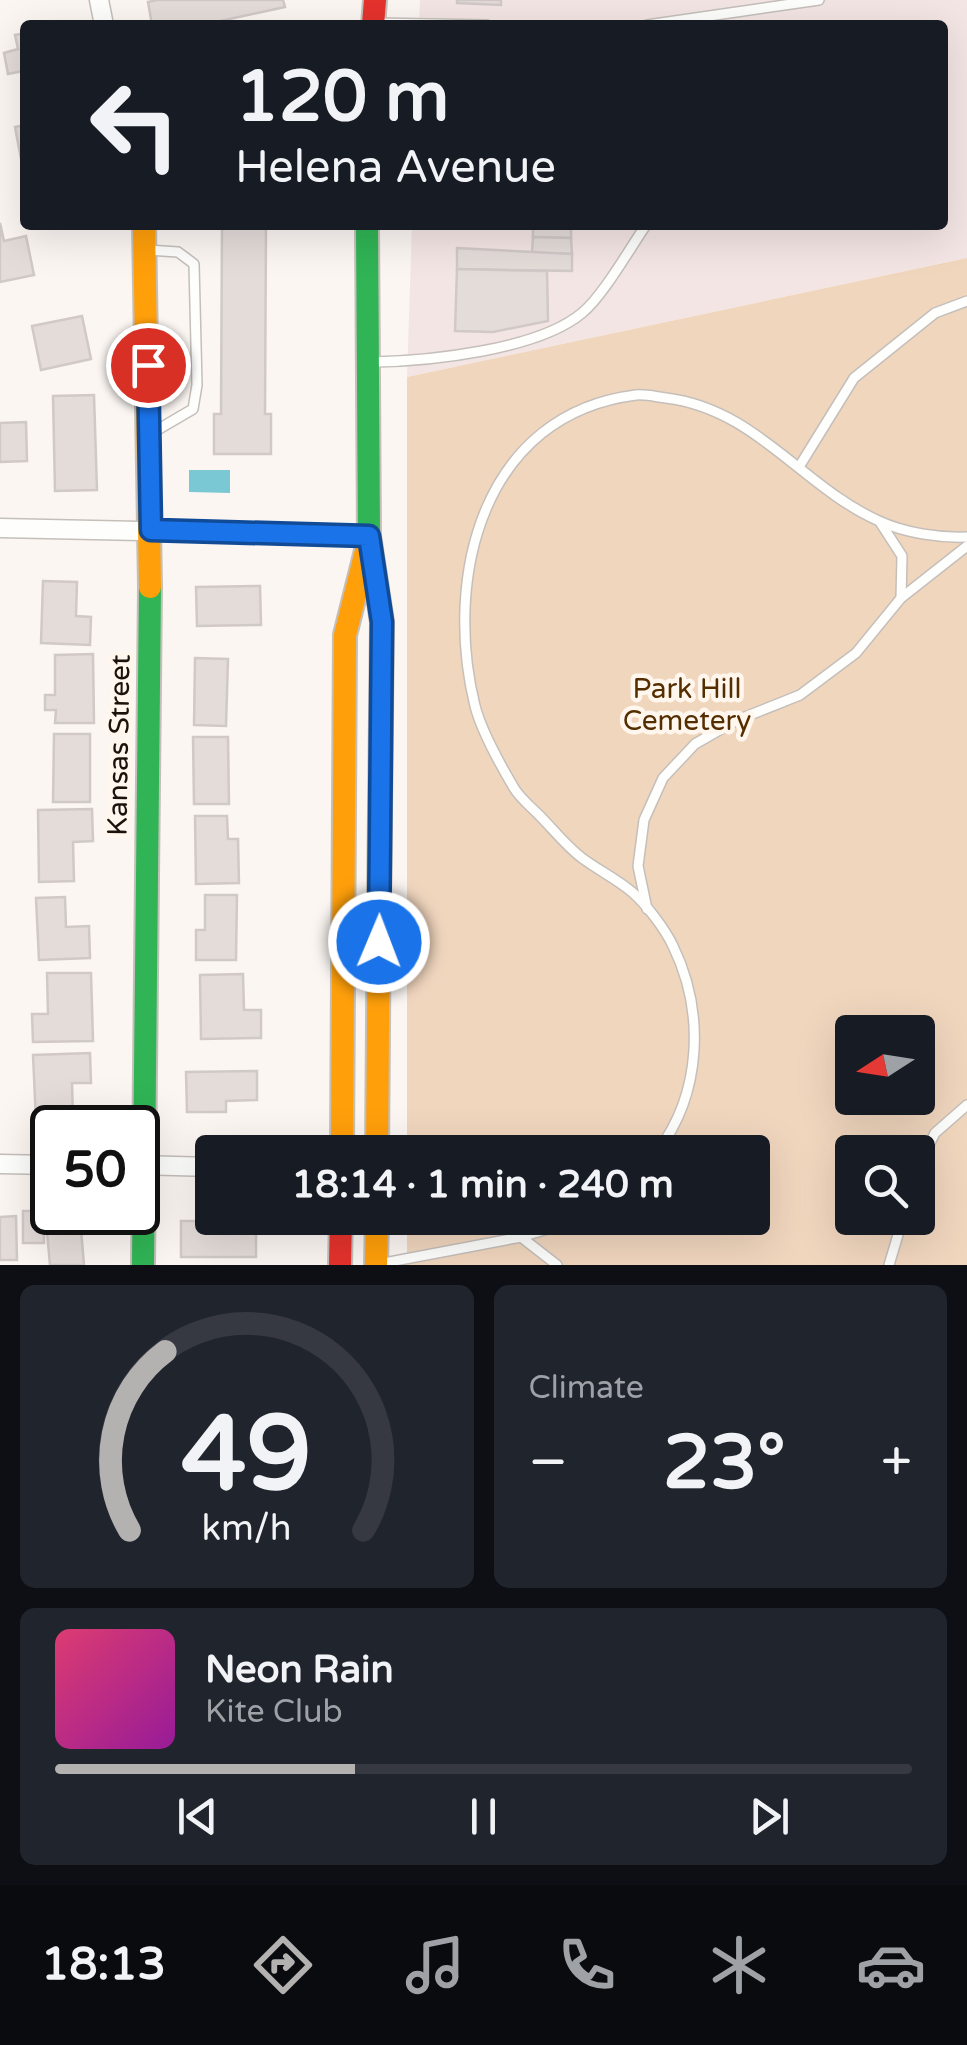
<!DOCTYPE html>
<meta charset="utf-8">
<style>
:root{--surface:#171b24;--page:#20242c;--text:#f1f3f6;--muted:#9ea1a6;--line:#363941;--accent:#b4b2b1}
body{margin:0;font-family:"Varela Round",sans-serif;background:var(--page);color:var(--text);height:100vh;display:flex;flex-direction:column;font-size:38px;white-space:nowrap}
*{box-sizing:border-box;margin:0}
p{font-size:32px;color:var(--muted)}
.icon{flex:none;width:55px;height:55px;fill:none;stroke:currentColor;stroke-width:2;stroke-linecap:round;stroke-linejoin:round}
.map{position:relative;height:1265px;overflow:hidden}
.sheet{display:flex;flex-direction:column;gap:20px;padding:20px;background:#0d0f14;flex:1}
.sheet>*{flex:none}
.top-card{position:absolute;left:20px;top:20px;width:928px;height:210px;border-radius:10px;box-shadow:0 10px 40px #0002;background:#171b24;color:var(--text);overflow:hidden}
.needle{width:65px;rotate:258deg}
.controls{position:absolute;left:835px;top:1015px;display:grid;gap:20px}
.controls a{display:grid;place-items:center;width:100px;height:100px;border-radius:10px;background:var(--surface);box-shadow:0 10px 40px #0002;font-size:50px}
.speed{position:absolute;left:30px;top:1105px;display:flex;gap:20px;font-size:50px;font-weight:700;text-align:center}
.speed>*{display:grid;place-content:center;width:130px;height:130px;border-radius:50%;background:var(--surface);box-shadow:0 10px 40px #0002;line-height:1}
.speed .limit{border:5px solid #111;border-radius:15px;background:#fff;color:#111}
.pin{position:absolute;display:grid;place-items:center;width:85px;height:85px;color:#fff;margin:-42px;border:5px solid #fff;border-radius:50%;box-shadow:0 2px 10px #0007}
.me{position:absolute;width:110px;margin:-55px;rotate:1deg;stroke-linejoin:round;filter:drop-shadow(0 0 8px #0008)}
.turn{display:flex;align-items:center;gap:35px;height:210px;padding:0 50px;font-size:45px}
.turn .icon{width:130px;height:130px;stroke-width:2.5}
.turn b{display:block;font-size:70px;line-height:85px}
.big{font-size:75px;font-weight:800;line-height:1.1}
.sheet .card{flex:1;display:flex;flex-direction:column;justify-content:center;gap:15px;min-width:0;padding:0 35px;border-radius:15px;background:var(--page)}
.sheet .dial{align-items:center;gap:0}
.dial svg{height:260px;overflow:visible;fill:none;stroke:var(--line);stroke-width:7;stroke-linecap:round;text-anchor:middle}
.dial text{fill:var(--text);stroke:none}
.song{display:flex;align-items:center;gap:30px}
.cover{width:120px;height:120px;border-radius:15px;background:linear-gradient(135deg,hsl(340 70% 55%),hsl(300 70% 35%))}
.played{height:10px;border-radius:5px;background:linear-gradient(90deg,var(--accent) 35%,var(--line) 35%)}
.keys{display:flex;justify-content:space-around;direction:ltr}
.heat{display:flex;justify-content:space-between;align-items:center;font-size:55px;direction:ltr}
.sheet .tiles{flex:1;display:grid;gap:20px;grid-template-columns:1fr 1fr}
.card:last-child{grid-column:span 2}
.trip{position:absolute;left:195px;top:1135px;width:575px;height:100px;border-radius:10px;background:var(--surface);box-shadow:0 10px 40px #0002;font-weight:800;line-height:100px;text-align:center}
.tabs{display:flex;height:160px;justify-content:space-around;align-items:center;background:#090b0e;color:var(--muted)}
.tabs .icon{width:70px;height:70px}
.tabs .selected{color:var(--accent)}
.tabs b{font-size:45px;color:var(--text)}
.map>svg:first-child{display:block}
</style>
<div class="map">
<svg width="967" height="1265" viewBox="0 0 967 1265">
<rect width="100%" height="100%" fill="#fbf6f2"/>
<polygon fill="#f3e5e3" points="420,0 967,0 967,258 407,377 412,225 942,225 942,25 419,25"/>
<path fill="#f1d6be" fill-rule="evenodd" d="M967,258V1265H407V1218H752V1152H407V377ZM852,1032H918V1098H852ZM852,1152H918V1218H852Z"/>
<polygon fill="#7ac8d4" points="189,470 230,470 230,493 189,492"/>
<g fill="#e4dcd9" stroke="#d1c9c7" stroke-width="2.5">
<polygon points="157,0 283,0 285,7 202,25 152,25 148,2"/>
<polygon points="457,0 501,0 501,5 457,3"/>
<polygon points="25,33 25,81 23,71 8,74 4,53 18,49 15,35"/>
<polygon points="25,125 25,180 15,127"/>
<polygon points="0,223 4,241 26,236 34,275 0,282"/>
<polygon points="222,225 266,225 265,414 271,414 271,454 214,454 214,414 221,414"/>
<polygon points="533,225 571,225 571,238 533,237"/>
<polygon points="533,237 571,238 572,254 532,253"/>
<polygon points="457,248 572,254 572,271 457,269"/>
<polygon points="457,269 547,271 548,321 493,332 455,331"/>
<polygon points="82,316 91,359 41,370 32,326"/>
<polygon points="94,395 97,490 55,491 53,396"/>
<polygon points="26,422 27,461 0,462 0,423"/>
<polygon points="43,581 77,582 76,616 91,617 90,645 41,643"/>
<polygon points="260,586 261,625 197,626 196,587"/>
<polygon points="93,654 94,723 55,723 56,710 45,710 45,695 55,695 55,655"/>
<polygon points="195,658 228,659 226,726 194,725"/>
<polygon points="54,734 90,734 90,802 53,802"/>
<polygon points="193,737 228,737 229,804 194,804"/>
<polygon points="92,809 93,841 73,842 74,881 39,882 38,810"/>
<polygon points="195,816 227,816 228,839 238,839 239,883 196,884"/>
<polygon points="205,895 237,895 236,960 196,960 196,930 205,930"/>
<polygon points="65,897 66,927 89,926 90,958 39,960 36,898"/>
<polygon points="47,973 91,973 93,1041 33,1042 32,1014 48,1014"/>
<polygon points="243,974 244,1010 261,1010 261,1038 201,1039 200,975"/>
<polygon points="90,1053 91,1083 72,1083 73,1120 36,1121 33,1055"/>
<polygon points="257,1071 257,1100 226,1101 226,1112 187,1112 186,1072"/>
<rect x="23" y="1211" width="21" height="32"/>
<polygon points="16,1216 17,1260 0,1260 0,1217"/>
<rect x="181" y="1221" width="75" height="36"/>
<polygon points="81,1229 84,1265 50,1265 47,1232"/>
</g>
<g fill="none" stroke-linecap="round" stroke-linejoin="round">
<defs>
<g id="lane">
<polyline points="375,23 487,25"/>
<polyline points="647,25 819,0"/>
<polyline points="148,250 178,252 194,264 197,385 193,409 152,433"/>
<path d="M373,362C429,361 538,350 582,313C603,296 630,248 646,225"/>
<polyline points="799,467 854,378 935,313 967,301"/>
<polyline points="880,522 902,556 901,598"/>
<polyline points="647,909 638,866 644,820 663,778 695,744 735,721 800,695 856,653 901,598 967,546"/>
<path d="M657,1152C702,1093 705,1012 673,946C665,929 646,904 632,892C617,879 598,870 582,858C566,846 553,829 539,815C531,807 520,798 514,788C501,766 481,729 475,706C443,576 483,414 636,395C646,394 657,397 666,398C756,409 801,486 879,521C905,533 939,538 967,537"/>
<polyline points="918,1167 935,1133 967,1105"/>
<polyline points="521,1237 557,1265"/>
<polyline points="379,1264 521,1237 584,1218"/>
<polyline points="889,1265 903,1218"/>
</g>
<g id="street">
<polyline points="99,0 104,25"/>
<polyline points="0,528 369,536"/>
<polyline points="0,1164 52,1165"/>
<polyline points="138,1165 212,1167"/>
</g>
<g id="fast">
<polyline points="367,225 369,536 382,622 379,902"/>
<polyline points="143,1265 150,587"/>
</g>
<g id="slow">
<polyline points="144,225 150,587"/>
<polyline points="342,1152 345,635 366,551"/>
<polyline points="377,1152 379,902"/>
<polyline points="376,1265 377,1218"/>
</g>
<g id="jam">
<polyline points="373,25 375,0"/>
<polyline points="340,1265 341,1218"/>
</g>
</defs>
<use href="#lane" stroke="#c5bfba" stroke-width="12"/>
<use href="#street" stroke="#c5bfba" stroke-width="21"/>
<use href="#fast" stroke="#c5bfba" stroke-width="26"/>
<use href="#slow" stroke="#c5bfba" stroke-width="26"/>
<use href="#jam" stroke="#c5bfba" stroke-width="26"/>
<use href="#lane" stroke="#fefefd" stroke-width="9"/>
<use href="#street" stroke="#fefefd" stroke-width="18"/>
<use href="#fast" stroke="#30b455" stroke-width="22"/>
<use href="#slow" stroke="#ff9f0a" stroke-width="22"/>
<use href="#jam" stroke="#e5322d" stroke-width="22"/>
</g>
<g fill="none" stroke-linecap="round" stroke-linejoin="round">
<defs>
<polyline id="route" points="148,365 151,530 369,536 382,622 379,942"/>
</defs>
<use href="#route" stroke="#114b97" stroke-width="25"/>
<use href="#route" stroke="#1a73e8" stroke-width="18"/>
</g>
<g text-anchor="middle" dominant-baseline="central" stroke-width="9" stroke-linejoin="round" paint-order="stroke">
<g font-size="28" fill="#552e00" stroke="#fff6ee">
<text x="687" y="689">Park Hill<tspan x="687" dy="32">Cemetery</tspan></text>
</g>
<g font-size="28" fill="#1a120b" stroke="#fff6ee">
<text transform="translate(119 745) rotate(-89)">Kansas Street</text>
</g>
</g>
</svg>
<div class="controls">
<a><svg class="needle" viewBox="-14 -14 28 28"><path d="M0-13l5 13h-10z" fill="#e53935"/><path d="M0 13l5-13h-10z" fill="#9ea1a6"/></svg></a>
<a><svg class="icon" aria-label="search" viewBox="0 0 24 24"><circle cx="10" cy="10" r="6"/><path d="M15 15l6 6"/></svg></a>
</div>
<div class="speed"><div class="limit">50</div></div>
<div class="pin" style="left:148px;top:365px;background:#d93025"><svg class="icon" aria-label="arrive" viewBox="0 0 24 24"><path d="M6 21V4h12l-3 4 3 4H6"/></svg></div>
<svg class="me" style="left:379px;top:942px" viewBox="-20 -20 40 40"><circle r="17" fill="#1a73e8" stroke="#fff" stroke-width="3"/><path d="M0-11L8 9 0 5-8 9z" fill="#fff"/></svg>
<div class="trip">18:14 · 1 min · 240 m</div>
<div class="top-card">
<div class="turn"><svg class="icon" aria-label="left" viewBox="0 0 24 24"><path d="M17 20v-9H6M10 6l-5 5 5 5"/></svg><div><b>120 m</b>Helena Avenue</div></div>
</div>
</div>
<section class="sheet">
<div class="tiles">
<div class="card dial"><svg viewBox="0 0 100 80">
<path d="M14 69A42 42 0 1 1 86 69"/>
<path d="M14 69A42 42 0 0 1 25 14" stroke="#b4b2b1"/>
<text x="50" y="56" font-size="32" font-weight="700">49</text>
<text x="50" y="72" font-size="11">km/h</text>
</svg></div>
<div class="card"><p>Climate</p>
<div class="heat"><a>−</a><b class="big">23°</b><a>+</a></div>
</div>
<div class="card">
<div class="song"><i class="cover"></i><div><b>Neon Rain</b><p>Kite Club</p></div></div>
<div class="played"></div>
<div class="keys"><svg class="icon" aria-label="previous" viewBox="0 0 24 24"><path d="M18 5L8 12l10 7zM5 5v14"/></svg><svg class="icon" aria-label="pause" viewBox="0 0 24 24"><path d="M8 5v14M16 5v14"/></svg><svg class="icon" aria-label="next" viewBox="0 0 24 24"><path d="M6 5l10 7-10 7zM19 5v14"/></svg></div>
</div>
</div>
</section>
<nav class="tabs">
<b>18:13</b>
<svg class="icon selected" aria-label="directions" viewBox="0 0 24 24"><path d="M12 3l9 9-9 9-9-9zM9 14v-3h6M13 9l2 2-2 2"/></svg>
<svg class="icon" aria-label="music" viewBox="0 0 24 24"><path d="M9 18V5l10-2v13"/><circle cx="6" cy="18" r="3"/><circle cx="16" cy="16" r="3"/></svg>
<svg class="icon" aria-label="phone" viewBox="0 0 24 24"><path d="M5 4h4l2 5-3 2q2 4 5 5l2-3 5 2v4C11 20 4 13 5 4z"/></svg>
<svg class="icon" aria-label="climate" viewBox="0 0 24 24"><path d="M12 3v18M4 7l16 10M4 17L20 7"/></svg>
<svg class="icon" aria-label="car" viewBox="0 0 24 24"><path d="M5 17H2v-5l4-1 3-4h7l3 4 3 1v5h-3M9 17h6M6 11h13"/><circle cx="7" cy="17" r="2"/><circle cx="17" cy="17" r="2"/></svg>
</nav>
